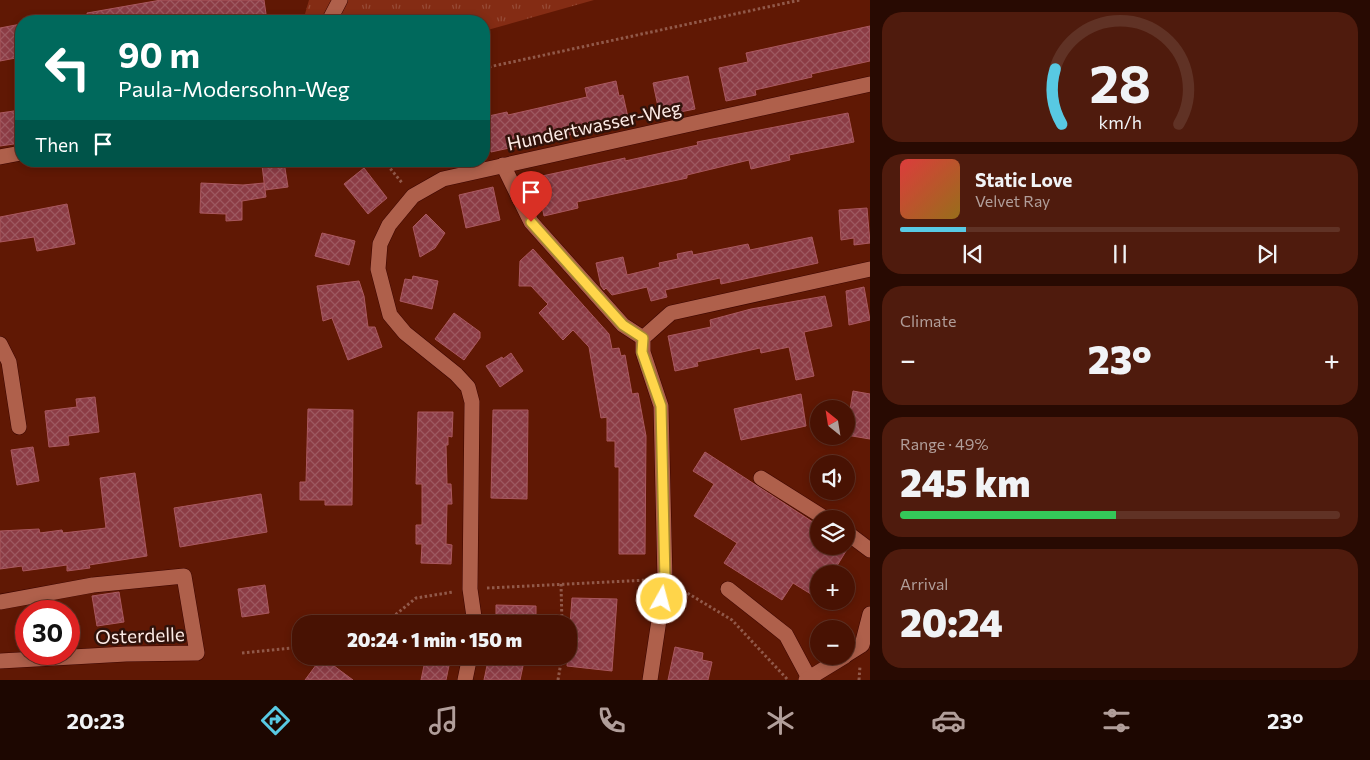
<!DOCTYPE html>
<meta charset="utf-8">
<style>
:root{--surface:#481203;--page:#4f1b0d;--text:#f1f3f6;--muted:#b19e9a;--line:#603225;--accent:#58c9e3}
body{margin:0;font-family:Commissioner,sans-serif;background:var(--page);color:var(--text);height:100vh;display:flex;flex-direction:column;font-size:19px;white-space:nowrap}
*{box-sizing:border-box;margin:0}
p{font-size:16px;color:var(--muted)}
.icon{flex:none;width:28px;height:28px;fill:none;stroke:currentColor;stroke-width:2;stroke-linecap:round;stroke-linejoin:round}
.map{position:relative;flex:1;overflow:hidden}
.details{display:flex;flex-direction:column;gap:12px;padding:12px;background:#280a02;width:500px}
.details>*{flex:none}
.hud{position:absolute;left:15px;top:15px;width:475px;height:152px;border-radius:20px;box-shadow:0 2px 8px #0003,0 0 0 1px var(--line);background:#00695c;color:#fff;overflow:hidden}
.needle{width:32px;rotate:330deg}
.tools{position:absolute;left:810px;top:400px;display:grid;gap:10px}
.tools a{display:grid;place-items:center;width:45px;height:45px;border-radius:50%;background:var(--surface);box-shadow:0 2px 8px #0003,0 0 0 1px var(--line);font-size:25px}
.speed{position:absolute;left:15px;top:600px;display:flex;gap:10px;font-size:25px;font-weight:700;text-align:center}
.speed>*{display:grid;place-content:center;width:65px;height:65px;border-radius:50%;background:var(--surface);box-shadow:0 2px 8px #0003,0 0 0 1px var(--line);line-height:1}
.speed .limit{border:8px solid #d22;background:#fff;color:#111}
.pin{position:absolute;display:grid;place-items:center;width:42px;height:42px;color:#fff;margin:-51px -21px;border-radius:50% 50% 50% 0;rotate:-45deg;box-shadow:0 0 5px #0007}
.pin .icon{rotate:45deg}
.me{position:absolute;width:55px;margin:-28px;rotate:7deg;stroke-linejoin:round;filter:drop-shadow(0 0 4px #0008)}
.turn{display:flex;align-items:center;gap:18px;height:105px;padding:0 20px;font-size:22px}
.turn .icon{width:65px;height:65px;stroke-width:2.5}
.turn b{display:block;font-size:35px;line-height:42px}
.then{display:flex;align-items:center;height:48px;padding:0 20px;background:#0003;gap:10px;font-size:19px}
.big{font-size:38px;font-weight:800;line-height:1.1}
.details .card{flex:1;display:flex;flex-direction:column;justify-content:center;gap:8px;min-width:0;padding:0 18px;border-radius:20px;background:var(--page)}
.details .dial{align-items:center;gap:0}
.dial svg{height:130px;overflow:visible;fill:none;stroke:var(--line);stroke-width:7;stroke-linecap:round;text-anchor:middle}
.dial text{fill:var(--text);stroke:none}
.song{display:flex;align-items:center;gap:15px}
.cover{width:60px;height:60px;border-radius:8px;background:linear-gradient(135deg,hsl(0 70% 55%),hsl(40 70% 35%))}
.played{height:5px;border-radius:2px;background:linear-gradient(90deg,var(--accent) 15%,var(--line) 15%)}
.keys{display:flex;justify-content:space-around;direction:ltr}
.heat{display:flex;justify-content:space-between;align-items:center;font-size:28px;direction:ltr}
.charge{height:8px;border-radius:4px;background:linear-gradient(90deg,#34c759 49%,var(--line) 0)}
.trip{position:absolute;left:292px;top:615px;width:285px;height:50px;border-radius:20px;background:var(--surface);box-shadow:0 2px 8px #0003,0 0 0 1px var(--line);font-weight:800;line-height:50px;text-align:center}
.tab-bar{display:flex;height:80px;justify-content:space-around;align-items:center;background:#1d0701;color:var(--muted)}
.tab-bar .icon{width:35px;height:35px}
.tab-bar .active{color:var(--accent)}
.tab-bar b{font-size:22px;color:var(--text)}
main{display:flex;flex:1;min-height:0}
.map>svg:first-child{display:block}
</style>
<main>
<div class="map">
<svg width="870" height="680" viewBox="0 0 870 680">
<defs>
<pattern id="grass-tufts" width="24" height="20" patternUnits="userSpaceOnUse" patternTransform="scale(1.25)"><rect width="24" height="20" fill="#842c14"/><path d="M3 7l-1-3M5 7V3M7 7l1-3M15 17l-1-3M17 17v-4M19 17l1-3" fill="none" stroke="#964b36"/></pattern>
<pattern id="building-cross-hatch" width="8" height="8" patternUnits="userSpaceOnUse" patternTransform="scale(1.25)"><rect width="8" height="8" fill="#8c3c45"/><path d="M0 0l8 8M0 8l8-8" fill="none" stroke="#9d5860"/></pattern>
</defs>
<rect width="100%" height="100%" fill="#601804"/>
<polygon fill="url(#grass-tufts)" points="309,0 594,0 484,31 484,21 303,21"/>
<g fill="url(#building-cross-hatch)" stroke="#aa585f">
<polygon points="161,0 264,0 266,14 239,21 88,21 87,13"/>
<polygon points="21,24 21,57 0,61 0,28"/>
<polygon points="870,26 870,61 811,74 812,77 755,90 756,95 726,101 719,68 748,62 746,53"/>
<polygon points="688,76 695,109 660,116 653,83"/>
<polygon points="616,81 619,96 623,95 629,122 491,152 484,117 507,112 508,115 587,97 585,88"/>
<polygon points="21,110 21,143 0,146 0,113"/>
<polygon points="848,113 854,142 789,155 790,160 751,169 749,160 687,175 687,178 577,202 578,208 544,216 537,182 543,181 542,176 625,158 625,161 698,145 697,142"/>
<polygon points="284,162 288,187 265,190 262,165"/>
<polygon points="364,168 387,198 368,214 344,184"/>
<polygon points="201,183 243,185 264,183 266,197 242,201 242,220 226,221 226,214 200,213"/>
<polygon points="493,187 500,220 466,228 459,195"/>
<polygon points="67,204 75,244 37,251 34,237 0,242 0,217"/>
<polygon points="867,208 870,243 854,245 854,238 841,240 839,210"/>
<polygon points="426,214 445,233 435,248 420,257 413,227"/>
<polygon points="322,233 355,241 349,265 315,256"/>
<polygon points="812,237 818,263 721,284 720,278 665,290 667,297 651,301 647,287 612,295 606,288 604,290 601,286 596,263 623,257 627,275 660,267 659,263 678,259 677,254 692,251 693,255 748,244 750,250"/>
<polygon points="533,249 609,334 612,349 619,348 621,356 625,355 632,394 638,393 646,436 645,554 619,554 619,467 615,467 615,441 607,441 607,417 601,418 589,347 573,330 563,340 539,313 548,304 531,286 519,286 520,261"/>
<polygon points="413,276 438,281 432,309 400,301 405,279 412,280"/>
<polygon points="359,281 364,296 368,327 375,327 382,347 348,360 332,318 323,321 317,286"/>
<polygon points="864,287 870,320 849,325 846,291"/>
<polygon points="825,296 832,326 804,332 814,376 796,380 789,347 761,353 760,348 697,362 698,366 675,371 668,336 711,327 710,320 751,309"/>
<polygon points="454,313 480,332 480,338 464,360 435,339"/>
<polygon points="511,353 523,371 500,387 486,366 502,357 503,359"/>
<polygon points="853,391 870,394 870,439 846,435"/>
<polygon points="801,394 806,426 741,440 734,409"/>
<polygon points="95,397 99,432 68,436 69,445 49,447 45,411 77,407 76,399"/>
<polygon points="308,409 353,410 352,505 325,505 325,500 300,500 300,482 306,482"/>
<polygon points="493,410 528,410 527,499 491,498"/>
<polygon points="418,412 453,412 452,437 448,436 448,445 446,445 447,484 451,484 452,504 447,504 446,544 452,545 451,564 421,563 422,544 416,544 416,525 422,525 422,484 416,484"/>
<polygon points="33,447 39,481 17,485 11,450"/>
<polygon points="705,452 819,526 819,546 838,546 846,551 832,574 819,574 819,599 793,583 782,600 724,563 737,543 694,516 714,484 693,471"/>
<polygon points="135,473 147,556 89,565 90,568 67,571 67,565 23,571 22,566 0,569 0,531 39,529 40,533 62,530 63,533 106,528 100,478"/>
<polygon points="261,494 267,532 180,547 174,508"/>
<polygon points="265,585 269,613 242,617 238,589"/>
<polygon points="119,592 124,622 97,626 92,596"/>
<polygon points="572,598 617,599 612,671 567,666"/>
<polygon points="496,605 536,606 536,624 496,624"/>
<polygon points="675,647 703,653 702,660 712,662 708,680 668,680"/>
<polygon points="426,656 451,656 446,680 421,680"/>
<polygon points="489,656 520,656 519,665 523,666 520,680 484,680"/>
<polygon points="322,657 353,680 305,680"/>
</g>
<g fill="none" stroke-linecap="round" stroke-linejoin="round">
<defs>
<g id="minor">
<polyline points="329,21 340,0"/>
<polyline points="0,157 21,153"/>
<polyline points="503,165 531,222 623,325 643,338"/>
<polyline points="0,344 9,362 19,427"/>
<polyline points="761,478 826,519"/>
<polyline points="846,532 870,550"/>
<polyline points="728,589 786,635 809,678"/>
<polyline points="0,602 93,585 184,576 197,653 126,654 0,661"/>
<polyline points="475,624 470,589 472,402 468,387 456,374 405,333 390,315 378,269 380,244 389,225 413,196 443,179 870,84"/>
<polyline points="846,655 862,645 870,614"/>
<polyline points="465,680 470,656"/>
<polyline points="650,680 665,580 661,406 643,352 643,338 671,313 870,269"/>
<polyline points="806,680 845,656"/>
</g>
</defs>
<use href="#minor" stroke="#3c0500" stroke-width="16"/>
<g stroke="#91594a" stroke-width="3" stroke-dasharray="2.5 2.5" stroke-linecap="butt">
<polyline points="484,68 800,0"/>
<polyline points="384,161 403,184"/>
<polyline points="561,584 562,624"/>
<polyline points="487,588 648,580"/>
<polyline points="679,588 732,620 788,680"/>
<polyline points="384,624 416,598 453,592"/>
<polyline points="242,653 301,647"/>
<polyline points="558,680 562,656"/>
<polyline points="859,680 860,666"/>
</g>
<use href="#minor" stroke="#af604b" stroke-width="15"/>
</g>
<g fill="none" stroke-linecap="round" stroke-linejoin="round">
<defs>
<polyline id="route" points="531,222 623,325 643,338 642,352 661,406 665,580 662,599"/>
</defs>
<use href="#route" stroke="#a68a30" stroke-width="12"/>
<use href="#route" stroke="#ffd54a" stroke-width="9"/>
</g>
<g text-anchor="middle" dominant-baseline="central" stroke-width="5" stroke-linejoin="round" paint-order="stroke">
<g font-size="19" fill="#fdebe6" stroke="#31120a">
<text transform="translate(594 125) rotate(-12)">Hundertwasser-Weg</text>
<text transform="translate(140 635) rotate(-2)">Osterdelle</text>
</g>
</g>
</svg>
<div class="tools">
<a><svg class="needle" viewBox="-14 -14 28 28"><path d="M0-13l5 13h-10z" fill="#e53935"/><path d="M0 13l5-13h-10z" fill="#b19e9a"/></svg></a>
<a><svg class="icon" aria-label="sound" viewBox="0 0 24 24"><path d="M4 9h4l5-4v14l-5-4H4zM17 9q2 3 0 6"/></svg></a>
<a><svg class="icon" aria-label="layers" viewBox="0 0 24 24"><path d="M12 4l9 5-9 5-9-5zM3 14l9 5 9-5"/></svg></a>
<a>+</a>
<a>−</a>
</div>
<div class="speed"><div class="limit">30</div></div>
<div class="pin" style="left:531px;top:222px;background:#d93025"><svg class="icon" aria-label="arrive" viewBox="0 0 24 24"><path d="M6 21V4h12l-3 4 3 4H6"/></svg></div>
<svg class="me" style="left:662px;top:599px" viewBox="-20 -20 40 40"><circle r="17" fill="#ffd54a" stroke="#fff" stroke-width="3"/><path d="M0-11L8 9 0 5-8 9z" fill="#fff"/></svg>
<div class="trip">20:24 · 1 min · 150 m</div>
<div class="hud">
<div class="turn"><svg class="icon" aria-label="left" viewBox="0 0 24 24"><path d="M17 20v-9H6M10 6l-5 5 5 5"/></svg><div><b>90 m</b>Paula-Modersohn-Weg</div></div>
<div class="then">Then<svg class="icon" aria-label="arrive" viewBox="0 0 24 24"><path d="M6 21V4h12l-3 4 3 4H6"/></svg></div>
</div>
</div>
<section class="details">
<div class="card dial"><svg viewBox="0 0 100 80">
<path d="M14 69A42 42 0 1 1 86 69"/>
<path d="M14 69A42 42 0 0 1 10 35" stroke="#58c9e3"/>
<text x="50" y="56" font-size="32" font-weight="700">28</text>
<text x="50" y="72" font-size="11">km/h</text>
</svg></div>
<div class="card">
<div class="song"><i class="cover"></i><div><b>Static Love</b><p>Velvet Ray</p></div></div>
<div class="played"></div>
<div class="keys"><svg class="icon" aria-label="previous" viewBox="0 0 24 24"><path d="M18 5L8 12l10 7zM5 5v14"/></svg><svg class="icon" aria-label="pause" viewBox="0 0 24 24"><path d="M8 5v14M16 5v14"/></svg><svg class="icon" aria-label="next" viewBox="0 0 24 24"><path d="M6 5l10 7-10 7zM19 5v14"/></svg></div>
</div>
<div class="card"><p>Climate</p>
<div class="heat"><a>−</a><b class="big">23°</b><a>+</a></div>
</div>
<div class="card"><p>Range · 49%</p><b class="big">245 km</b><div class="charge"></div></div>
<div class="card"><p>Arrival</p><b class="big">20:24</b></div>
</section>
</main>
<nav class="tab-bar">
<b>20:23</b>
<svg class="icon active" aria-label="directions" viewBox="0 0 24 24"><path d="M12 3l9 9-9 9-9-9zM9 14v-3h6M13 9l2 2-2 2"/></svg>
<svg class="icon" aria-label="music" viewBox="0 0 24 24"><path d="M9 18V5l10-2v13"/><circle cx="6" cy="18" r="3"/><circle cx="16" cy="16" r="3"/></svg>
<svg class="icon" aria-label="phone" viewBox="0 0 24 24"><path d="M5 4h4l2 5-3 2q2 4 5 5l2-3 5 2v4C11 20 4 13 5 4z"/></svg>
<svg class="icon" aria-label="climate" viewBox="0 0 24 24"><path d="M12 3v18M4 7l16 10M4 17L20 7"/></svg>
<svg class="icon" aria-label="car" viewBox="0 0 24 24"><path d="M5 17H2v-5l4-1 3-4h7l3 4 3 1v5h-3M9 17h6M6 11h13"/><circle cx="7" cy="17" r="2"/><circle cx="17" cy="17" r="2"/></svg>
<svg class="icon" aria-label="filters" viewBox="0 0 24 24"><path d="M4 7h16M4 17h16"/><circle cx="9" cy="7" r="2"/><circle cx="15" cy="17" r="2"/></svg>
<b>23°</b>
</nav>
